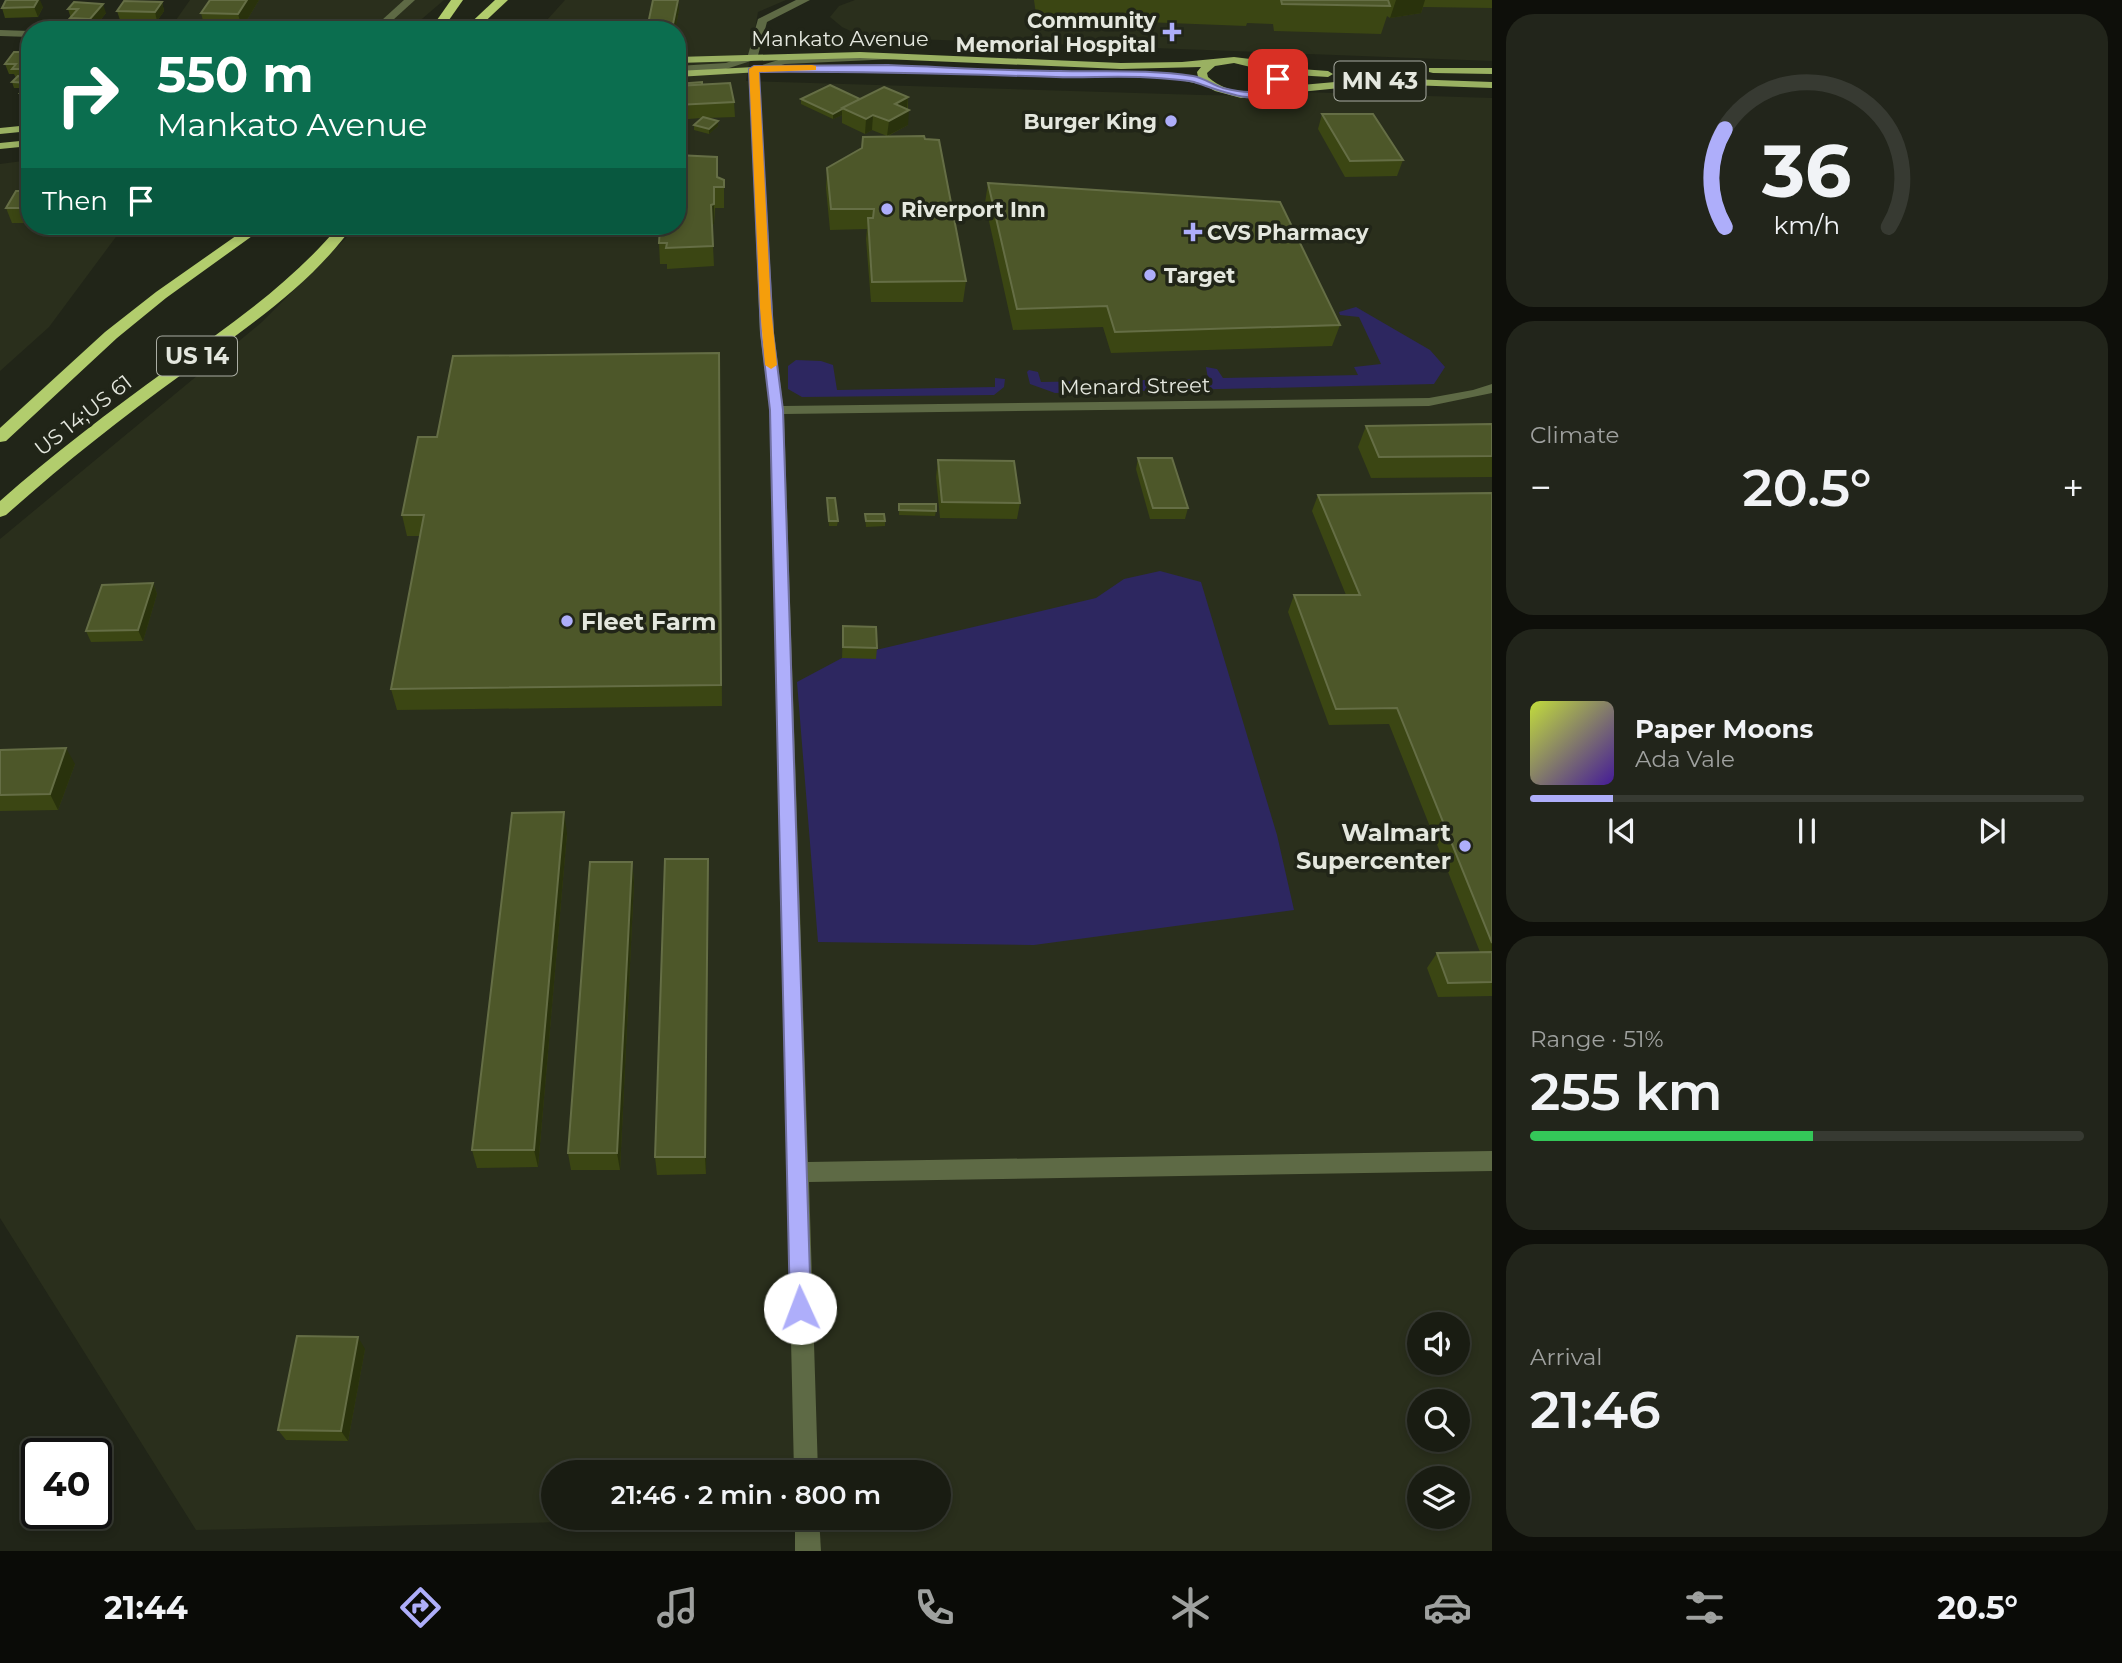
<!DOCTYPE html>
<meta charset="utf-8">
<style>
:root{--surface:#191c12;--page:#22251b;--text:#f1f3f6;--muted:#9fa19f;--line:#373a32;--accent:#aeaefa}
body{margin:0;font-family:Montserrat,sans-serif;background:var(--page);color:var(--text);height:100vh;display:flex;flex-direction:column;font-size:26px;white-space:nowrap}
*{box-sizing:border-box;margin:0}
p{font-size:23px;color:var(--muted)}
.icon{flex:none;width:38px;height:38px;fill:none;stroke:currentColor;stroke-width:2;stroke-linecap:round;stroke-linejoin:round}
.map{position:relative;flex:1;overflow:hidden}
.drawer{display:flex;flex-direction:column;gap:14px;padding:14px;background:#0e0f0a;width:630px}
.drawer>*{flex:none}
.guide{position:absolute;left:21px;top:21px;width:665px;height:214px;border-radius:28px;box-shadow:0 4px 10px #0003,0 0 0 2px var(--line);background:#0b6e4f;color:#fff;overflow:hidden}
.tools{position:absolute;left:1407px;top:1312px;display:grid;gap:14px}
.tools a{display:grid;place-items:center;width:63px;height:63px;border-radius:50%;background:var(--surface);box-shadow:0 4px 10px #0003,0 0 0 2px var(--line);font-size:35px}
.speed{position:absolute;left:21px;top:1438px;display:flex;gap:14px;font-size:35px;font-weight:700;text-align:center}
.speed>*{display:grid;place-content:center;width:91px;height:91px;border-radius:50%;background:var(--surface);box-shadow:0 4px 10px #0003,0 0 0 2px var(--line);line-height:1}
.speed .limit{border:4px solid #111;border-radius:10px;background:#fff;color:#111}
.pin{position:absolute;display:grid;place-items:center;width:60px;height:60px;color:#fff;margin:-30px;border-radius:14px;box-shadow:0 4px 10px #0006}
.me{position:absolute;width:77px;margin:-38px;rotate:358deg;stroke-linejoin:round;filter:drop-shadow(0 0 5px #0008)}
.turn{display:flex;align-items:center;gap:24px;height:147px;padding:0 21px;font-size:32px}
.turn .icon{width:91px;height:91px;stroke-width:2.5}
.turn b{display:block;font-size:49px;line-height:60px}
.then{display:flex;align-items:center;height:66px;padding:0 21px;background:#0003;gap:14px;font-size:26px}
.big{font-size:52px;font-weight:600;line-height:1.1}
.drawer .tile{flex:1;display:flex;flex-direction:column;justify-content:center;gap:10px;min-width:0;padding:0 24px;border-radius:28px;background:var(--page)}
.drawer .dial{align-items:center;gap:0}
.dial svg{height:182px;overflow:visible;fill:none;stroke:var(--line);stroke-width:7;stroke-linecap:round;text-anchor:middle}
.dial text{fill:var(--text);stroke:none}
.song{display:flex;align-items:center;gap:21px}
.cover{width:84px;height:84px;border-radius:10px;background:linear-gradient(135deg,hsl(70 70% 55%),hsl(260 70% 35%))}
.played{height:7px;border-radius:4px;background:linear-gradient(90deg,var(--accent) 15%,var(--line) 15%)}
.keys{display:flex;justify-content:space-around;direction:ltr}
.heat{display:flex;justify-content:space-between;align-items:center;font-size:38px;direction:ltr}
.charge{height:10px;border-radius:5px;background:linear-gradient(90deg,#34c759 51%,var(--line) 0)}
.trip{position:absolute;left:541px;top:1460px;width:410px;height:70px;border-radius:35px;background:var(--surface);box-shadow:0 4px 10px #0003,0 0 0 2px var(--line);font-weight:600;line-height:70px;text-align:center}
.tabs{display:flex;height:112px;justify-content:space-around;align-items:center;background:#0a0b07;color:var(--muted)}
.tabs .icon{width:49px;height:49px}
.tabs .current{color:var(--accent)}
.tabs b{font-size:32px;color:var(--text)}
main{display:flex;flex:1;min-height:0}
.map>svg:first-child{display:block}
</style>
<main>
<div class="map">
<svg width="1492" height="1551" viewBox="0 0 1492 1551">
<rect width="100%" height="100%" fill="#212518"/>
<g fill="#2a2f1c" fill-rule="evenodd">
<polygon points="190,0 444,0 409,30 169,30"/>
<path d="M565,0H786L758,12L746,81L1201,95L1278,96L1302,92L1492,98V1551H808L807,1517H938V1472H553V1517H796L196,1530L0,1218V539L262,322L358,226H677V30H538ZM1419,1325H1458V1363H1419ZM1419,1402H1458V1440H1419ZM1419,1479H1458V1517H1419Z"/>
<polygon points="855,0 1492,0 1492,61 863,37 842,27 830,17 839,6"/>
<polygon points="30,160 30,226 124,226 49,327 0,371 0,164"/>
</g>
<g fill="#2d2760">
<polygon points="1356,307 1430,350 1445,367 1434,384 1055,393 1030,384 1027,372 1029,370 1038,372 1041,382 1208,379 1206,367 1217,369 1223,378 1358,375 1354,367 1381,364 1359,317 1340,315 1339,312"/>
<polygon points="796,360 821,361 833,365 837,390 995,387 995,378 1005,379 1004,387 994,395 802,397 788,389 788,366"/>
<polygon points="1160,571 1201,582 1277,835 1294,910 1034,945 818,942 797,682 842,658 1096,598 1124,579"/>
</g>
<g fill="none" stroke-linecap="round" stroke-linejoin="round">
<g fill="#5e6a45" fill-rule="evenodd">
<polygon points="404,0 415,0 382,30 371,30"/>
<polygon points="796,0 810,0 767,22 757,59 726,69 677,72 677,66 726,63 748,55 758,19"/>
<polygon points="0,30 30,31 30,37 0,36"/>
<polygon points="899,54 900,56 895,59 785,64 759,71 774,333 783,406 1429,398 1473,390 1492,384 1492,393 1429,406 784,414 808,1162 1492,1151 1492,1171 809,1182 818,1472 794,1472 770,410 760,333 749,69 785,58"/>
<polygon points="795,1517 819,1517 821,1551 795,1551"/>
</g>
<g fill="#9ab162" fill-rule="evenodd">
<path d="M860,52L1121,63L1182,62L1234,57L1258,60L1273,67L1328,71L1333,74L1328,77L1279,74L1283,82L1279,87L1380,78L1492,82V88L1380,84L1241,98L1215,91L1204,85L1157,75L1162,72L1198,77L1197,72L1201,67L1121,69L860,58L677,63V57ZM1234,63L1263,70L1273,82C1256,100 1225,92 1208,77L1207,73L1215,66Z"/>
<polygon points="773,66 777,67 777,71 677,77 677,71"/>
<polygon points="1429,68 1492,68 1492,74 1433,73 1429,72"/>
<polygon points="30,125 30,131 0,134 0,128"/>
<polygon points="30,140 30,146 0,149 0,143"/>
</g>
<g fill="#b2cd6d" fill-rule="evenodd">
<polygon points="451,0 463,0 442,30 430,30"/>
<polygon points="495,0 508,0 476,30 463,30"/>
<polygon points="250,226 266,226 166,298 117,338 6,441 0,442 0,428 105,332 156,292"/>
<path d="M339,226H353C308,288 242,331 181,375C120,419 62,465 6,515L0,517V501C53,454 110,411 168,369C229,326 290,284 339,226Z"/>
</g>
</g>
<g fill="#3b4613">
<polygon points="210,0 259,0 242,28 205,28 201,13"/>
<polygon points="1034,0 1492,0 1492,8 1423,7 1421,13 1390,18 1387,16 1381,34 1274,31 1273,24 1247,23 1246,26 1068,19 1036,14"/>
<polygon points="74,2 106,13 93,29 74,28 68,9"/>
<polygon points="162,2 164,11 157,21 120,20 117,11"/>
<polygon points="43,7 38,17 5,18 2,8"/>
<polygon points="679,9 675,30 648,30 648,24"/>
<polygon points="30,52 30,98 22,98 20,93 24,88 14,88 12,82 16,78 14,74 9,74 5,64"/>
<polygon points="677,84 702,85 734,102 735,117 706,118 718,121 718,126 709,134 694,130 694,125 701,118 677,120"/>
<polygon points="908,97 908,125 888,136 966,281 963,302 871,302 866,239 867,229 830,230 826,188 827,168 862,148 887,136 872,130 865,134 842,123 842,115 833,119 801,104 801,99 860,99"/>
<polygon points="1322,114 1403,160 1397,176 1345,177 1318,129"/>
<polygon points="717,178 724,180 724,208 715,208 714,224 712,225 714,266 667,269 667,264 660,264 659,243 677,226"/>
<polygon points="988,183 1340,325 1332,346 1111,353 1103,327 1013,330 985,203"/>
<polygon points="30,191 30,223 12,223 6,208"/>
<polygon points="517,226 562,226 559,229 540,226 534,235 517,231"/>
<polygon points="719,353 722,706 397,710 391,689 420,536 407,536 402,515 437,437"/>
<polygon points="1492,424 1492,477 1371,478 1358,447 1366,426"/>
<polygon points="1138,458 1188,508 1185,519 1150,519 1136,469"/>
<polygon points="938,460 1020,503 1017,519 940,518 936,477"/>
<polygon points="1492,493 1492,996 1438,997 1427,968 1437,953 1480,952 1389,724 1329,725 1288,612 1294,595 1346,595 1312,511 1318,495"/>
<polygon points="827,498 838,521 837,526 829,526"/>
<polygon points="899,504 936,511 935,516 899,515"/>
<polygon points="865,514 885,521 885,526 866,527"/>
<polygon points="153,583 157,594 143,641 91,642 86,631"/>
<polygon points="843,626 877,648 876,659 842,658"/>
<polygon points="0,750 75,764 58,810 0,811"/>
<polygon points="567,833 538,1167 477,1168 472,1150"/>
<polygon points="632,862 634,882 620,1170 571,1170 568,1153"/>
<polygon points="708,879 706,1174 657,1175 655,1157"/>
<polygon points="365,1349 348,1441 286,1440 278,1430"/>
</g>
<g fill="#29320c">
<polygon points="38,0 40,0 43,7 38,17 34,7"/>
<polygon points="247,0 259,0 242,28 238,14"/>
<polygon points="678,0 679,9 675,30 674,30 673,24"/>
<polygon points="1396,0 1425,0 1421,13 1390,18"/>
<polygon points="162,2 164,11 157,21 155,12"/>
<polygon points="103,4 106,13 93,29 90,19"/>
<polygon points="908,97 907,111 909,110 908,125 887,136 889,121 895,104"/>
<polygon points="842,110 842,115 833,119 833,114"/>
<polygon points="873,115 872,130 865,134 866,119"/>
<polygon points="718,121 718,126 709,134 709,129"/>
<polygon points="714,187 714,224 711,225 711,205"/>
<polygon points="533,226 540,226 534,235"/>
<polygon points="153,583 157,594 143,641 138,630"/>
<polygon points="66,748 75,764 58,810 50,794"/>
<polygon points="564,812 567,833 538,1167 534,1150"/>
<polygon points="708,859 708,879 706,1174 705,1157"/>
<polygon points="632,862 634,882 620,1170 617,1153"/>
<polygon points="358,1337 365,1349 348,1441 341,1431"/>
</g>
<g fill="#4d5729" stroke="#656e45" stroke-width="2">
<polygon points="6,0 38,0 34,7 2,8"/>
<polygon points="210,0 247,0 238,14 201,13"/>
<polygon points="653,0 678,0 673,24 648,24"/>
<polygon points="1281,0 1388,0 1390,6 1282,4"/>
<polygon points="124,1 162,2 155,12 117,11"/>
<polygon points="74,2 103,4 90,19 70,18 78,9 68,9"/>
<polygon points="14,52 30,52 30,69 12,69 16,64 5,64"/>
<polygon points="18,76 30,77 30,81 28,83 12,82"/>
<polygon points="702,82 702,85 677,86 677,84"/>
<polygon points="730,83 734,102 677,105 677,86"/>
<polygon points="830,85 860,99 833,114 801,99"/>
<polygon points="26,86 30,86 30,93 20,93"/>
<polygon points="884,87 908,97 895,104 909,110 889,121 873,115 866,119 842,108"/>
<polygon points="1322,114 1373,114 1403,160 1350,161"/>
<polygon points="703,117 718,121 709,129 694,125"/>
<polygon points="924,136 925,139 939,140 966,281 872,282 868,218 873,218 874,209 831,209 827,168 862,148 863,137"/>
<polygon points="677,155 717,157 717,177 724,180 724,187 714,187 714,204 711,205 713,246 666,248 667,243 659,243 660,226 677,226"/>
<polygon points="988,183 1280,202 1340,325 1115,332 1107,306 1017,309"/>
<polygon points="16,191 30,191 30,208 6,208"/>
<polygon points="719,353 721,685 391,689 424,515 402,515 418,437 437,437 453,356"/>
<polygon points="1492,424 1492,456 1379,457 1366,426"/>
<polygon points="1138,458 1172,458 1188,508 1153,508"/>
<polygon points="938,460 1014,461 1020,503 942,502"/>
<polygon points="1492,493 1492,943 1397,708 1336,709 1294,595 1360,595 1318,495"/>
<polygon points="827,498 835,498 838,521 829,521"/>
<polygon points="899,504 936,504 936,511 899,510"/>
<polygon points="865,514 884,514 885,521 866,521"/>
<polygon points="153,583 138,630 86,631 102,585"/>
<polygon points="843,626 876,627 877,648 843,647"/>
<polygon points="66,748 50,794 0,795 0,750"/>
<polygon points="564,812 534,1150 472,1150 512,813"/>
<polygon points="665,859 708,859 705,1157 655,1157"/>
<polygon points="590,862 632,862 617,1153 568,1153"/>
<polygon points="1492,952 1492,982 1448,983 1437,953"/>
<polygon points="297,1336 358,1337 341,1431 278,1430"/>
</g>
<path fill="#aeaefa" stroke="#7171a2" stroke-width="2" d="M888,65C945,67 1002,71 1060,71C1104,72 1149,69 1193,76C1204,78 1213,85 1223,88C1243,93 1265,97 1275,77L1283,79C1271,115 1217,89 1194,82C1182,79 1168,79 1157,78C1123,75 1089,78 1056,77C957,74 858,71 759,72L773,333L783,410L811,1308L808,1316L800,1319L793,1316L790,1308L770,410L761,333L749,69L754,66Z"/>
<polygon fill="#f59e0b" points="812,65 816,66 816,70 759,72 771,308 777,365 771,369 765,365 760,308 749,69 754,66"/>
<g fill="#aeaefa" stroke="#212518" stroke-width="2.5">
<path d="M1168.5 21.5h7v7h7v7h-7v7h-7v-7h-7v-7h7z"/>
<circle cx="1171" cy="121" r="7"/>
<circle cx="887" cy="209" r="7"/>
<path d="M1189.5 221.5h7v7h7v7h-7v7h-7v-7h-7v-7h7z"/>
<circle cx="1150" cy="275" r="7"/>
<circle cx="567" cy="621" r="7"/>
<circle cx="1465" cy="846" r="7"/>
</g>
<g text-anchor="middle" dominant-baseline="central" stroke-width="7" stroke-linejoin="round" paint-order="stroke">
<g font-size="21" font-weight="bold" fill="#e4e7de" stroke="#212518" text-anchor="start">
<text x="1156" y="20" text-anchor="end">Community<tspan x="1156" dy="24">Memorial Hospital</tspan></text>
<text x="1157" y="121" text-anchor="end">Burger King</text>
<text x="901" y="209">Riverport Inn</text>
<text x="1207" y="232">CVS Pharmacy</text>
<text x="1164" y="275">Target</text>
</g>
<g font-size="21" fill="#e4e7de" stroke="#212518">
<text x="840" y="38">Mankato Avenue</text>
<text transform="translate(1135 386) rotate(-1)">Menard Street</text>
<text transform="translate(83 415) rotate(-38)">US 14;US 61</text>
</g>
<g fill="#212518" stroke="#aaada3" stroke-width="2">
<rect x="1334.5" y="61.5" width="91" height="39" rx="5"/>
<rect x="157" y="336.5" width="80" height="39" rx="5"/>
</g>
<g font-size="23" font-weight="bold" fill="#e4e7de">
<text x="1380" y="81">MN 43</text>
<text x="197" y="356">US 14</text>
</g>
<g font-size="24" font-weight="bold" fill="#e4e7de" stroke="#212518" text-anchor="start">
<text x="581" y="621">Fleet Farm</text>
<text x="1451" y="832" text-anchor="end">Walmart<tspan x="1451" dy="28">Supercenter</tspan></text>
</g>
</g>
</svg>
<div class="tools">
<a><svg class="icon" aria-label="sound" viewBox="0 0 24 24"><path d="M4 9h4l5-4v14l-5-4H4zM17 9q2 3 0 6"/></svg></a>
<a><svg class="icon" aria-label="search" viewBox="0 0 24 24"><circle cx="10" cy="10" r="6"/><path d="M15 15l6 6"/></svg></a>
<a><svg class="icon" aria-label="layers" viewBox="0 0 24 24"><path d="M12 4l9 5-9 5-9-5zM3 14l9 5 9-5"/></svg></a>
</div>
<div class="speed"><div class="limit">40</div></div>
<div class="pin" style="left:1278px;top:79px;background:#d93025"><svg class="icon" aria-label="arrive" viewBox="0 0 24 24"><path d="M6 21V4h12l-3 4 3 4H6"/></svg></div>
<svg class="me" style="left:800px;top:1308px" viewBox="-20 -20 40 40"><circle r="19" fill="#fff"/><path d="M0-13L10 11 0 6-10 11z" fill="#aeaefa"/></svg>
<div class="trip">21:46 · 2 min · 800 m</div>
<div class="guide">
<div class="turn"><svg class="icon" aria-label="right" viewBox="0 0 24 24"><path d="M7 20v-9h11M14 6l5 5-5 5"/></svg><div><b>550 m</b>Mankato Avenue</div></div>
<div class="then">Then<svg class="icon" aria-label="arrive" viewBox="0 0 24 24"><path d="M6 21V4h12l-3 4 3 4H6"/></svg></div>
</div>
</div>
<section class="drawer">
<div class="tile dial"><svg viewBox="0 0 100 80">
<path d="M14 69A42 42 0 1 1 86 69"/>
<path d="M14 69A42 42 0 0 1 14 26" stroke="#aeaefa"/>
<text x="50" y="56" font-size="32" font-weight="700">36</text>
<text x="50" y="72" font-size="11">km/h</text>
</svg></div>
<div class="tile"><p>Climate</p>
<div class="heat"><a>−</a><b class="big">20.5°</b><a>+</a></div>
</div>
<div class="tile">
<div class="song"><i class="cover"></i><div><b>Paper Moons</b><p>Ada Vale</p></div></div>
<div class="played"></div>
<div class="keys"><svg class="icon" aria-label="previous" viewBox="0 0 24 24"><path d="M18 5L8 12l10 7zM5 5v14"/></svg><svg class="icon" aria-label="pause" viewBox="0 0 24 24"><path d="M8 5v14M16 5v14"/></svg><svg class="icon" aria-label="next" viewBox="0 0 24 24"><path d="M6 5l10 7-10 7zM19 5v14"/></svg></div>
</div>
<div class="tile"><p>Range · 51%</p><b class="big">255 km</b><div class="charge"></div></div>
<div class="tile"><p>Arrival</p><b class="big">21:46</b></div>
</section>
</main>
<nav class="tabs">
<b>21:44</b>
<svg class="icon current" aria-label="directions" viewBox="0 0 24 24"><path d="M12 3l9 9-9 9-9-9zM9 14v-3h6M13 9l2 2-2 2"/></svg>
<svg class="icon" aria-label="music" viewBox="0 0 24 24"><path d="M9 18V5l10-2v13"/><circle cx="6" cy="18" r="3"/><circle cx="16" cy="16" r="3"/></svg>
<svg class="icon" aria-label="phone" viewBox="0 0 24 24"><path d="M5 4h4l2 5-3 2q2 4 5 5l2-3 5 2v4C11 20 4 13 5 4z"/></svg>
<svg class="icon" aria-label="climate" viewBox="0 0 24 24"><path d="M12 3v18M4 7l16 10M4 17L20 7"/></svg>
<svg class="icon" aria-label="car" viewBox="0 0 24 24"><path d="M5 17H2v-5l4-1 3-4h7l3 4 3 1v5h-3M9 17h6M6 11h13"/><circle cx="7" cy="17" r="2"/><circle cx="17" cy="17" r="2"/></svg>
<svg class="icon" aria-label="filters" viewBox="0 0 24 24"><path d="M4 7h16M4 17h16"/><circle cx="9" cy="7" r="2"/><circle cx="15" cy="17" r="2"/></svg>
<b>20.5°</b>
</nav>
